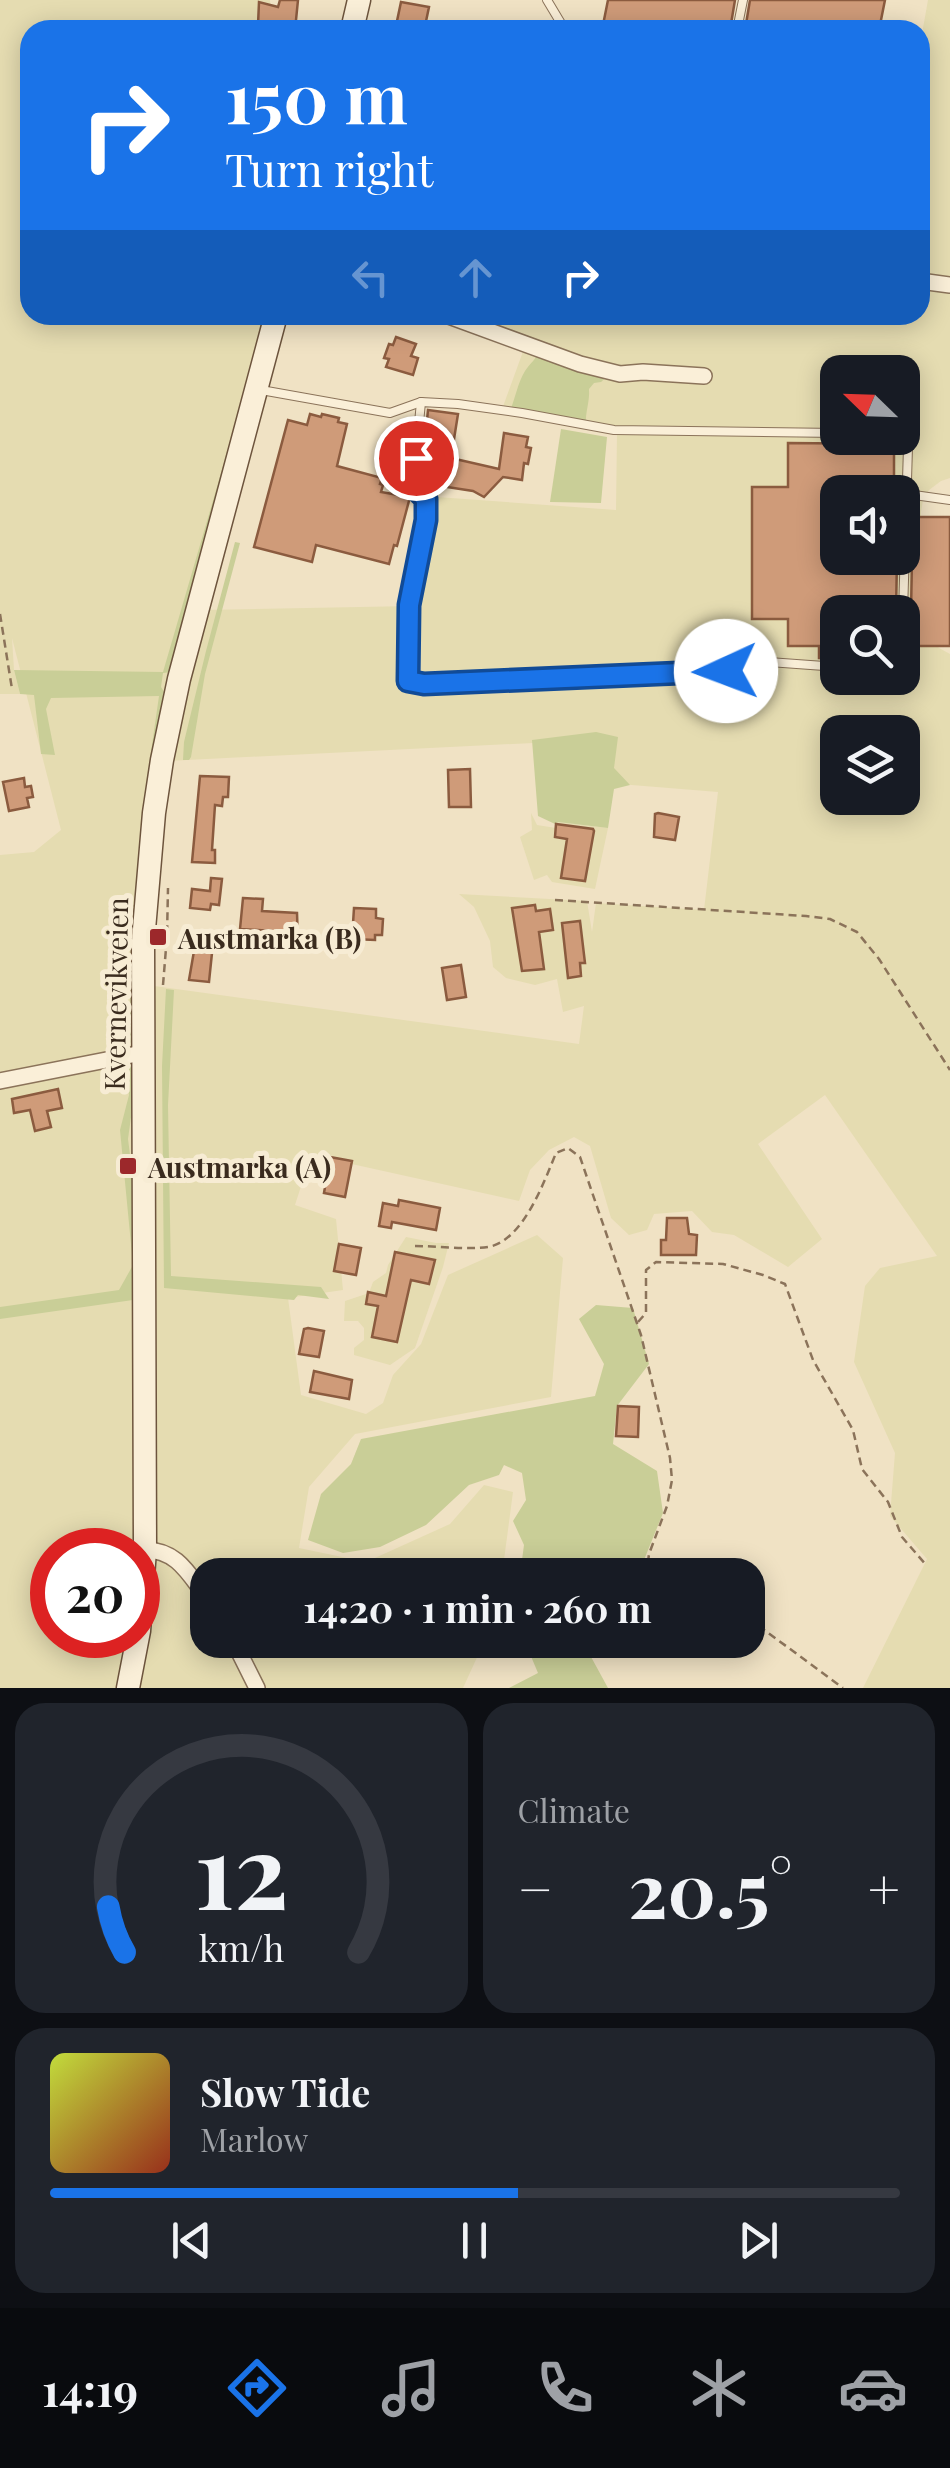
<!DOCTYPE html>
<meta charset="utf-8">
<style>
:root{--surface:#171b24;--page:#20242c;--text:#f1f3f6;--muted:#9ea1a6;--line:#363941;--accent:#1a73e8}
body{margin:0;font-family:"Playfair Display",serif;background:var(--page);color:var(--text);height:100vh;display:flex;flex-direction:column;font-size:38px;white-space:nowrap}
*{box-sizing:border-box;margin:0}
p{font-size:32px;color:var(--muted)}
.icon{flex:none;width:55px;height:55px;fill:none;stroke:currentColor;stroke-width:2;stroke-linecap:round;stroke-linejoin:round}
.map{position:relative;height:1688px;overflow:hidden}
.details{display:flex;flex-direction:column;gap:15px;padding:15px;background:#0d0f14;flex:1}
.details>*{flex:none}
.guide{position:absolute;left:20px;top:20px;width:910px;height:305px;border-radius:30px;box-shadow:0 5px 25px #0003;background:#1a73e8;color:#fff;overflow:hidden}
.needle{width:65px;rotate:293deg}
.buttons{position:absolute;left:820px;top:355px;display:grid;gap:20px}
.buttons a{display:grid;place-items:center;width:100px;height:100px;border-radius:20px;background:var(--surface);box-shadow:0 5px 25px #0003;font-size:50px}
.speed{position:absolute;left:30px;top:1528px;display:flex;gap:20px;font-size:50px;font-weight:700;text-align:center}
.speed>*{display:grid;place-content:center;width:130px;height:130px;border-radius:50%;background:var(--surface);box-shadow:0 5px 25px #0003;line-height:1}
.speed .limit{border:15px solid #d22;background:#fff;color:#111}
.pin{position:absolute;display:grid;place-items:center;width:85px;height:85px;color:#fff;margin:-42px;border:5px solid #fff;border-radius:50%;box-shadow:0 2px 10px #0007}
.me{position:absolute;width:110px;margin:-55px;rotate:268deg;stroke-linejoin:round;filter:drop-shadow(0 0 8px #0008)}
.turn{display:flex;align-items:center;gap:35px;height:210px;padding:0 40px;font-size:45px}
.turn .icon{width:130px;height:130px;stroke-width:2.5}
.turn b{display:block;font-size:70px;line-height:85px}
.lanes{display:flex;align-items:center;height:95px;padding:0 40px;background:#0003;justify-content:center;gap:50px;direction:ltr}
.lanes .off{opacity:.35}
.big{font-size:75px;font-weight:700;line-height:1.1}
.details .card{flex:1;display:flex;flex-direction:column;justify-content:center;gap:15px;min-width:0;padding:0 35px;border-radius:30px;background:var(--page)}
.details .dial{align-items:center;gap:0}
.dial svg{height:260px;overflow:visible;fill:none;stroke:var(--line);stroke-width:7;stroke-linecap:round;text-anchor:middle}
.dial text{fill:var(--text);stroke:none}
.song{display:flex;align-items:center;gap:30px}
.cover{width:120px;height:120px;border-radius:15px;background:linear-gradient(135deg,hsl(70 70% 55%),hsl(10 70% 35%))}
.played{height:10px;border-radius:5px;background:linear-gradient(90deg,var(--accent) 55%,var(--line) 55%)}
.keys{display:flex;justify-content:space-around;direction:ltr}
.heat{display:flex;justify-content:space-between;align-items:center;font-size:55px;direction:ltr}
.details .tiles{flex:1;display:grid;gap:15px;grid-template-columns:1fr 1fr}
.card:last-child{grid-column:span 2}
.trip{position:absolute;left:190px;top:1558px;width:575px;height:100px;border-radius:30px;background:var(--surface);box-shadow:0 5px 25px #0003;font-weight:700;line-height:100px;text-align:center}
.menu{display:flex;height:160px;justify-content:space-around;align-items:center;background:#090b0e;color:var(--muted)}
.menu .icon{width:70px;height:70px}
.menu .active{color:var(--accent)}
.menu b{font-size:45px;color:var(--text)}
.map>svg:first-child{display:block}
</style>
<div class="map">
<svg width="950" height="1688" viewBox="0 0 950 1688">
<rect width="100%" height="100%" fill="#f0e2c4"/>
<g fill="#e5dcb1" fill-rule="evenodd">
<path d="M0,0H270L271,19L278,30H30V315H275L202,610L412,606L432,547L437,497L616,510L617,433L501,412L525,346L479,329L483,315H920V45L928,0H950V478L941,481L929,490L923,500L921,512V558L932,640L939,648L950,654V1688H863L927,1559L890,1516L895,1453L854,1362L865,1286L880,1268L937,1256L825,1095L758,1144L822,1239L788,1267L734,1235L712,1232L692,1211L654,1214L647,1230L629,1235L611,1218L590,1146L574,1137L549,1150L530,1170L519,1201L311,1155L295,1205L336,1219L343,1290L288,1298L301,1395L366,1414L383,1403L393,1375L421,1344L448,1275L537,1235L563,1258L551,1397L355,1434L309,1487L299,1548L366,1562L450,1524L484,1485L513,1492L502,1575H208V1640H485L463,1688H0V855L34,852L61,830L12,638L14,670L20,694H0ZM838,372H902V438H838ZM838,492H902V558H838ZM838,612H902V678H838ZM838,732H902V798H838ZM612,739L607,783L718,792L704,910L596,903L592,932L587,901L459,894L474,907L490,941L493,967L506,978L535,985L557,979L563,1012L584,1006L579,1044L147,985L167,761ZM52,1550H138V1635H52Z"/>
<polygon points="531,813 537,825 556,828 557,822 608,828 595,889 552,882 547,875 534,880 520,837 532,830"/>
<polygon points="406,1237 436,1243 449,1243 443,1267 415,1348 390,1365 354,1355 354,1348 364,1340 364,1328 358,1321 344,1321 345,1301 369,1293 373,1282 386,1273 388,1265"/>
</g>
<g fill="#c9ce97">
<polygon points="261,315 264,315 263,340 171,672 163,673 161,687 168,698 133,1040 129,1045 133,919 143,808 159,696 51,698 46,709 55,755 41,754 34,695 20,694 14,670 163,672 258,346"/>
<path d="M539,350L612,372L601,382L594,383L589,389C590,402 585,412 586,425L510,411C515,399 518,382 525,371C531,362 536,360 539,350Z"/>
<polygon points="561,429 607,437 601,503 550,502"/>
<polygon points="235,542 240,543 205,674 191,757 189,760 183,760 184,742 206,651"/>
<polygon points="596,732 618,737 614,768 630,785 614,789 608,828 558,822 555,824 538,816 532,740"/>
<polygon points="166,989 174,990 168,1105 171,1276 321,1287 329,1299 298,1295 294,1300 164,1288 162,1066"/>
<polygon points="122,1061 129,1064 134,1072 135,1088 128,1139 136,1202 133,1300 0,1319 0,1307 119,1290 133,1265 120,1130 129,1095 126,1069 113,1062"/>
<polygon points="596,1305 633,1308 649,1364 617,1406 613,1444 657,1471 663,1513 644,1560 645,1575 520,1575 524,1545 513,1521 526,1500 522,1473 504,1465 499,1475 469,1485 426,1525 380,1547 343,1553 308,1540 321,1494 351,1464 361,1439 595,1396 604,1364 579,1319"/>
<polygon points="519,1640 601,1640 590,1655 608,1688 509,1688 538,1673 525,1642"/>
</g>
<g fill="#cf9b79" stroke="#8b5b3f" stroke-width="2.5">
<polygon points="280,0 298,0 295,30 278,30 258,25 259,2 278,7"/>
<polygon points="608,0 735,0 730,30 602,30"/>
<polygon points="750,0 885,0 879,30 745,30"/>
<polygon points="401,2 429,7 425,26 397,21"/>
<polygon points="396,337 416,344 411,356 418,358 413,375 386,367 389,359 384,358 389,344 393,345"/>
<polygon points="428,410 458,414 451,458 499,469 504,433 528,437 526,447 531,448 528,464 524,463 522,480 503,477 484,497 473,491 421,483"/>
<polygon points="310,414 321,417 322,414 339,418 338,422 347,424 337,466 382,478 380,484 383,485 381,492 410,497 397,546 394,545 389,564 316,545 312,562 254,547 288,420 307,425"/>
<polygon points="788,443 894,444 894,492 838,492 838,558 897,558 896,612 838,612 838,659 819,658 819,646 788,646 788,619 752,619 752,487 788,487"/>
<polygon points="915,517 950,517 950,646 915,646 915,612 911,612 912,558 915,558"/>
<polygon points="470,769 471,807 449,807 448,770"/>
<polygon points="200,776 229,777 228,797 223,797 222,806 215,805 212,850 215,850 215,863 192,862"/>
<polygon points="24,778 25,787 31,786 33,797 27,798 29,807 9,811 3,782"/>
<polygon points="658,813 679,817 675,840 654,837 655,814"/>
<polygon points="556,824 593,829 594,831 585,881 561,878 567,839 555,837"/>
<polygon points="211,878 222,879 219,905 211,904 210,910 190,908 192,889 210,891"/>
<polygon points="243,898 263,899 262,911 297,913 298,943 278,942 278,939 272,937 272,931 240,929"/>
<polygon points="535,905 536,911 550,909 553,930 539,932 544,969 522,971 512,908"/>
<polygon points="354,908 376,909 376,918 383,919 382,935 375,935 375,940 352,939"/>
<polygon points="580,921 585,963 580,963 581,976 568,978 562,923"/>
<polygon points="194,951 212,953 209,982 189,980"/>
<polygon points="461,965 466,997 447,1000 442,968"/>
<polygon points="58,1089 62,1108 47,1111 51,1127 35,1131 30,1110 14,1113 12,1099"/>
<polygon points="330,1157 352,1161 345,1197 324,1193"/>
<polygon points="399,1200 440,1208 436,1230 392,1222 391,1228 379,1226 383,1203 398,1206"/>
<polygon points="667,1218 687,1218 689,1234 697,1235 696,1255 661,1255 661,1240 666,1240"/>
<polygon points="339,1244 361,1248 356,1275 334,1271"/>
<polygon points="395,1252 435,1260 429,1284 411,1280 397,1342 372,1337 378,1306 366,1304 368,1292 386,1296"/>
<polygon points="308,1328 324,1331 319,1357 299,1354 304,1329"/>
<polygon points="314,1371 352,1380 349,1399 310,1392"/>
<polygon points="618,1406 639,1407 638,1437 616,1436"/>
</g>
<g fill="none" stroke-linecap="round" stroke-linejoin="round">
<defs>
<g id="service">
<polyline points="547,0 565,30"/>
<polyline points="737,30 743,0"/>
<polyline points="261,390 390,413 421,402"/>
<polyline points="838,433 614,430 522,413 458,404 421,402 413,486 425,499 426,520 409,605 408,681 424,683 725,671 755,661 838,667"/>
<polyline points="898,438 908,447 902,646"/>
<polyline points="907,494 950,500"/>
</g>
<g id="minor">
<polyline points="920,281 950,285"/>
<polyline points="446,315 580,364 620,374 643,372 704,376"/>
<polyline points="0,1081 142,1053"/>
<path d="M145,1550C178,1550 189,1575 208,1599"/>
<polyline points="233,1640 257,1688"/>
</g>
<g id="secondary">
<polyline points="352,30 359,0"/>
<polyline points="128,1688 139,1631 145,1550 143,941 154,813 162,760 179,679 276,315"/>
</g>
</defs>
<use href="#service" stroke="#8b735a" stroke-width="10"/>
<use href="#minor" stroke="#8b735a" stroke-width="18"/>
<use href="#secondary" stroke="#6d543d" stroke-width="25"/>
<g stroke="#8b735a" stroke-width="2.5" stroke-dasharray="8 5" stroke-linecap="butt">
<polyline points="0,614 12,689"/>
<polyline points="555,900 806,916 830,919 857,932 879,959 950,1070"/>
<polyline points="163,985 167,936 168,888"/>
<path d="M415,1246C436,1246 468,1250 488,1247C523,1241 544,1182 556,1153L568,1148L580,1157L641,1335L670,1458L672,1480L667,1506L649,1554L648,1562L652,1567L678,1575"/>
<polyline points="638,1322 646,1313 646,1270 656,1262 723,1264 763,1275 785,1284 813,1360 853,1430 862,1469 888,1502 902,1537 927,1566"/>
<polyline points="748,1618 843,1688"/>
</g>
<use href="#service" stroke="#faefd8" stroke-width="8"/>
<use href="#minor" stroke="#faefd8" stroke-width="15"/>
<use href="#secondary" stroke="#faefd8" stroke-width="22"/>
</g>
<g fill="none" stroke-linecap="round" stroke-linejoin="round">
<defs>
<polyline id="route" points="416,458 413,486 426,499 426,520 409,605 408,681 424,684 726,671"/>
</defs>
<use href="#route" stroke="#114b97" stroke-width="25"/>
<use href="#route" stroke="#1a73e8" stroke-width="18"/>
</g>
<g fill="#9c282b" stroke="#f7ecd4" stroke-width="4">
<rect x="148" y="927" width="20" height="20" rx="5"/>
<rect x="118" y="1156" width="20" height="20" rx="5"/>
</g>
<g text-anchor="middle" dominant-baseline="central" stroke-width="10" stroke-linejoin="round" paint-order="stroke">
<g font-size="28" font-weight="bold" fill="#3a2b1e" stroke="#f7ecd4" text-anchor="start">
<text x="178" y="937">Austmarka (B)</text>
<text x="148" y="1166">Austmarka (A)</text>
</g>
<g font-size="28" fill="#3a2b1e" stroke="#f7ecd4">
<text transform="translate(115 994) rotate(-89)">Kvernevikveien</text>
</g>
</g>
</svg>
<div class="buttons">
<a><svg class="needle" viewBox="-14 -14 28 28"><path d="M0-13l5 13h-10z" fill="#e53935"/><path d="M0 13l5-13h-10z" fill="#9ea1a6"/></svg></a>
<a><svg class="icon" aria-label="sound" viewBox="0 0 24 24"><path d="M4 9h4l5-4v14l-5-4H4zM17 9q2 3 0 6"/></svg></a>
<a><svg class="icon" aria-label="search" viewBox="0 0 24 24"><circle cx="10" cy="10" r="6"/><path d="M15 15l6 6"/></svg></a>
<a><svg class="icon" aria-label="layers" viewBox="0 0 24 24"><path d="M12 4l9 5-9 5-9-5zM3 14l9 5 9-5"/></svg></a>
</div>
<div class="speed"><div class="limit">20</div></div>
<div class="pin" style="left:416px;top:458px;background:#d93025"><svg class="icon" aria-label="arrive" viewBox="0 0 24 24"><path d="M6 21V4h12l-3 4 3 4H6"/></svg></div>
<svg class="me" style="left:726px;top:671px" viewBox="-20 -20 40 40"><circle r="19" fill="#fff"/><path d="M0-13L10 11 0 6-10 11z" fill="#1a73e8"/></svg>
<div class="trip">14:20 · 1 min · 260 m</div>
<div class="guide">
<div class="turn"><svg class="icon" aria-label="right" viewBox="0 0 24 24"><path d="M7 20v-9h11M14 6l5 5-5 5"/></svg><div><b>150 m</b>Turn right</div></div>
<div class="lanes"><svg class="icon off" aria-label="left" viewBox="0 0 24 24"><path d="M17 20v-9H6M10 6l-5 5 5 5"/></svg><svg class="icon off" aria-label="ahead" viewBox="0 0 24 24"><path d="M12 20V5M6 11l6-6 6 6"/></svg><svg class="icon" aria-label="right" viewBox="0 0 24 24"><path d="M7 20v-9h11M14 6l5 5-5 5"/></svg></div>
</div>
</div>
<section class="details">
<div class="tiles">
<div class="card dial"><svg viewBox="0 0 100 80">
<path d="M14 69A42 42 0 1 1 86 69"/>
<path d="M14 69A42 42 0 0 1 9 55" stroke="#1a73e8"/>
<text x="50" y="56" font-size="32" font-weight="700">12</text>
<text x="50" y="72" font-size="11">km/h</text>
</svg></div>
<div class="card"><p>Climate</p>
<div class="heat"><a>−</a><b class="big">20.5°</b><a>+</a></div>
</div>
<div class="card">
<div class="song"><i class="cover"></i><div><b>Slow Tide</b><p>Marlow</p></div></div>
<div class="played"></div>
<div class="keys"><svg class="icon" aria-label="previous" viewBox="0 0 24 24"><path d="M18 5L8 12l10 7zM5 5v14"/></svg><svg class="icon" aria-label="pause" viewBox="0 0 24 24"><path d="M8 5v14M16 5v14"/></svg><svg class="icon" aria-label="next" viewBox="0 0 24 24"><path d="M6 5l10 7-10 7zM19 5v14"/></svg></div>
</div>
</div>
</section>
<nav class="menu">
<b>14:19</b>
<svg class="icon active" aria-label="directions" viewBox="0 0 24 24"><path d="M12 3l9 9-9 9-9-9zM9 14v-3h6M13 9l2 2-2 2"/></svg>
<svg class="icon" aria-label="music" viewBox="0 0 24 24"><path d="M9 18V5l10-2v13"/><circle cx="6" cy="18" r="3"/><circle cx="16" cy="16" r="3"/></svg>
<svg class="icon" aria-label="phone" viewBox="0 0 24 24"><path d="M5 4h4l2 5-3 2q2 4 5 5l2-3 5 2v4C11 20 4 13 5 4z"/></svg>
<svg class="icon" aria-label="climate" viewBox="0 0 24 24"><path d="M12 3v18M4 7l16 10M4 17L20 7"/></svg>
<svg class="icon" aria-label="car" viewBox="0 0 24 24"><path d="M5 17H2v-5l4-1 3-4h7l3 4 3 1v5h-3M9 17h6M6 11h13"/><circle cx="7" cy="17" r="2"/><circle cx="17" cy="17" r="2"/></svg>
</nav>
